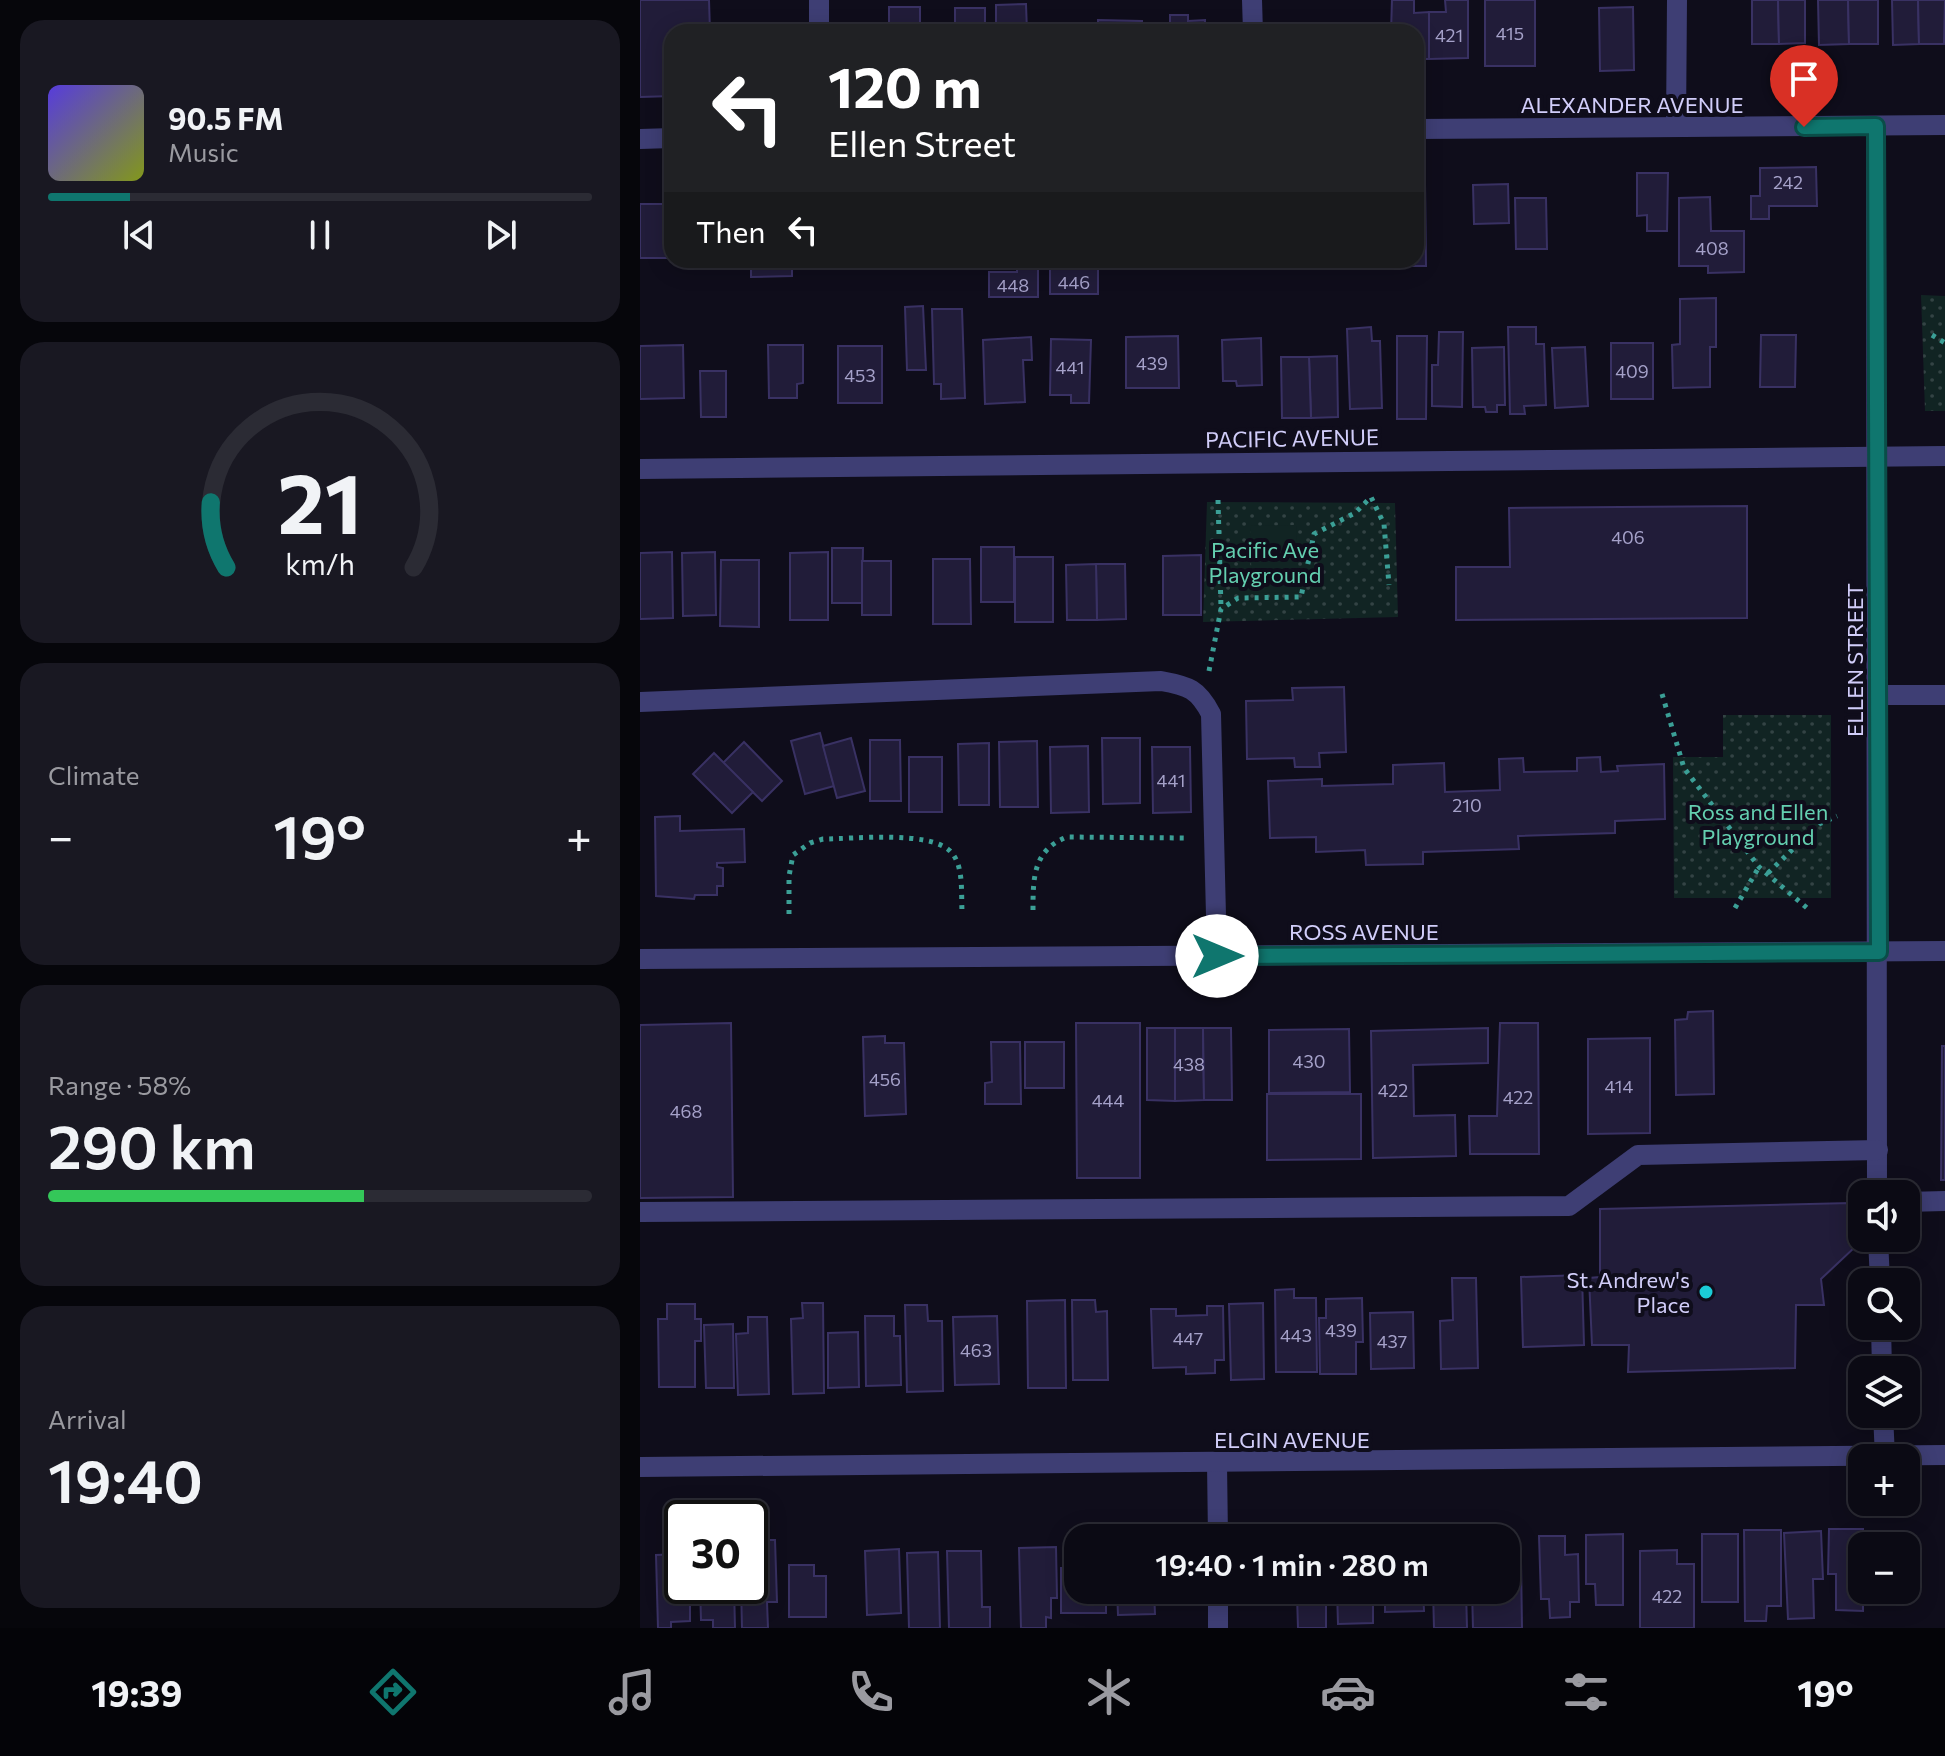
<!DOCTYPE html>
<meta charset="utf-8">
<style>
:root{--surface:#0b0a14;--page:#191822;--text:#f1f3f6;--muted:#9a9aa0;--line:#2b2b34;--accent:#0f766e}
body{margin:0;font-family:Commissioner,sans-serif;background:var(--page);color:var(--text);height:100vh;display:flex;flex-direction:column;font-size:30px;white-space:nowrap}
*{box-sizing:border-box;margin:0}
p{font-size:26px;color:var(--muted)}
.icon{flex:none;width:44px;height:44px;fill:none;stroke:currentColor;stroke-width:2;stroke-linecap:round;stroke-linejoin:round}
.map{position:relative;flex:1;overflow:hidden}
.details{display:flex;flex-direction:column;gap:20px;padding:20px;background:#06060b;width:640px}
.details>*{flex:none}
.top-card{position:absolute;left:24px;top:24px;width:760px;height:244px;border-radius:24px;box-shadow:0 4px 20px #0003,0 0 0 2px var(--line);background:#202124;color:#fff;overflow:hidden}
.buttons{position:absolute;left:1208px;top:1180px;display:grid;gap:16px}
.buttons a{display:grid;place-items:center;width:72px;height:72px;border-radius:16px;background:var(--surface);box-shadow:0 4px 20px #0003,0 0 0 2px var(--line);font-size:40px}
.speed{position:absolute;left:24px;top:1500px;display:flex;gap:16px;font-size:40px;font-weight:700;text-align:center}
.speed>*{display:grid;place-content:center;width:104px;height:104px;border-radius:50%;background:var(--surface);box-shadow:0 4px 20px #0003,0 0 0 2px var(--line);line-height:1}
.speed .limit{border:4px solid #111;border-radius:12px;background:#fff;color:#111}
.pin{position:absolute;display:grid;place-items:center;width:68px;height:68px;color:#fff;margin:-82px -34px;border-radius:50% 50% 50% 0;rotate:-45deg;box-shadow:0 0 8px #0007}
.pin .icon{rotate:45deg}
.me{position:absolute;width:88px;margin:-44px;rotate:90deg;stroke-linejoin:round;filter:drop-shadow(0 0 6px #0008)}
.turn{display:flex;align-items:center;gap:28px;height:168px;padding:0 32px;font-size:36px}
.turn .icon{width:104px;height:104px;stroke-width:2.5}
.turn b{display:block;font-size:56px;line-height:68px}
.then{display:flex;align-items:center;height:76px;padding:0 32px;background:#0003;gap:16px;font-size:30px}
.big{font-size:60px;font-weight:600;line-height:1.1}
.details .widget{flex:1;display:flex;flex-direction:column;justify-content:center;gap:12px;min-width:0;padding:0 28px;border-radius:24px;background:var(--page)}
.details .dial{align-items:center;gap:0}
.dial svg{height:208px;overflow:visible;fill:none;stroke:var(--line);stroke-width:7;stroke-linecap:round;text-anchor:middle}
.dial text{fill:var(--text);stroke:none}
.song{display:flex;align-items:center;gap:24px}
.cover{width:96px;height:96px;border-radius:12px;background:linear-gradient(135deg,hsl(250 70% 55%),hsl(70 70% 35%))}
.played{height:8px;border-radius:4px;background:linear-gradient(90deg,var(--accent) 15%,var(--line) 15%)}
.keys{display:flex;justify-content:space-around;direction:ltr}
.heat{display:flex;justify-content:space-between;align-items:center;font-size:44px;direction:ltr}
.charge{height:12px;border-radius:6px;background:linear-gradient(90deg,#34c759 58%,var(--line) 0)}
.trip{position:absolute;left:424px;top:1524px;width:456px;height:80px;border-radius:24px;background:var(--surface);box-shadow:0 4px 20px #0003,0 0 0 2px var(--line);font-weight:600;line-height:80px;text-align:center}
.tab-bar{display:flex;height:128px;justify-content:space-around;align-items:center;background:#040408;color:var(--muted)}
.tab-bar .icon{width:56px;height:56px}
.tab-bar .selected{color:var(--accent)}
.tab-bar b{font-size:36px;color:var(--text)}
main{display:flex;flex:1;min-height:0}
.map>svg:first-child{display:block}
</style>
<main>
<section class="details">
<div class="widget">
<div class="song"><i class="cover"></i><div><b>90.5 FM</b><p>Music</p></div></div>
<div class="played"></div>
<div class="keys"><svg class="icon" aria-label="previous" viewBox="0 0 24 24"><path d="M18 5L8 12l10 7zM5 5v14"/></svg><svg class="icon" aria-label="pause" viewBox="0 0 24 24"><path d="M8 5v14M16 5v14"/></svg><svg class="icon" aria-label="next" viewBox="0 0 24 24"><path d="M6 5l10 7-10 7zM19 5v14"/></svg></div>
</div>
<div class="widget dial"><svg viewBox="0 0 100 80">
<path d="M14 69A42 42 0 1 1 86 69"/>
<path d="M14 69A42 42 0 0 1 8 44" stroke="#0f766e"/>
<text x="50" y="56" font-size="32" font-weight="700">21</text>
<text x="50" y="72" font-size="11">km/h</text>
</svg></div>
<div class="widget"><p>Climate</p>
<div class="heat"><a>−</a><b class="big">19°</b><a>+</a></div>
</div>
<div class="widget"><p>Range · 58%</p><b class="big">290 km</b><div class="charge"></div></div>
<div class="widget"><p>Arrival</p><b class="big">19:40</b></div>
</section>
<div class="map">
<svg width="1305" height="1628" viewBox="0 0 1305 1628">
<defs>
<pattern id="park-dots" width="8" height="8" patternUnits="userSpaceOnUse" patternTransform="scale(2)"><rect width="8" height="8" fill="#112423"/><path d="M2 2h.1M6 6h.1" fill="none" stroke="#334344" stroke-width="1.8" stroke-linecap="round"/></pattern>
</defs>
<rect width="100%" height="100%" fill="#0f0d1b"/>
<g fill="url(#park-dots)">
<polygon points="1281,295 1305,296 1305,411 1285,411"/>
<polygon points="567,502 755,503 758,617 563,622"/>
<polygon points="1083,715 1191,715 1191,898 1034,898 1033,757 1083,757"/>
</g>
<polygon fill="#112423" points="656,525 658,592 612,593 610,526"/>
<g fill="#211c39" stroke="#393163" stroke-width="2">
<polygon points="0,0 69,0 70,32 32,32 32,96 0,97"/>
<polygon points="752,0 774,0 774,13 789,12 789,59 776,59 776,32 751,32"/>
<polygon points="805,0 828,0 828,58 789,59 789,12 806,12"/>
<rect x="845" y="0" width="50" height="66"/>
<polygon points="1112,0 1138,0 1139,44 1112,44"/>
<polygon points="1138,0 1165,0 1165,43 1139,44"/>
<polygon points="1178,0 1208,0 1209,44 1179,45"/>
<polygon points="1208,0 1238,0 1238,44 1209,44"/>
<polygon points="1252,0 1278,0 1279,44 1253,45"/>
<polygon points="1278,0 1305,0 1304,44 1279,44"/>
<polygon points="386,4 387,32 356,32 356,5"/>
<rect x="249" y="7" width="31" height="25"/>
<polygon points="993,7 994,70 960,71 959,8"/>
<rect x="315" y="8" width="30" height="24"/>
<polygon points="530,15 548,15 548,21 565,20 565,32 530,32"/>
<polygon points="458,20 502,21 502,32 458,32"/>
<polygon points="1176,167 1177,206 1129,206 1129,219 1111,219 1111,196 1120,196 1120,168"/>
<polygon points="997,173 1028,173 1027,231 1007,231 1007,215 997,216"/>
<polygon points="776,183 785,183 786,266 765,266 765,260 776,260"/>
<polygon points="868,184 869,223 834,224 833,185"/>
<polygon points="1070,197 1071,231 1104,231 1104,272 1068,273 1068,266 1039,266 1039,198"/>
<polygon points="875,198 906,198 907,249 876,249"/>
<rect x="0" y="204" width="32" height="54"/>
<polygon points="111,260 152,260 152,276 111,277"/>
<rect x="281" y="260" width="34" height="8"/>
<polygon points="377,260 398,260 398,297 349,297 349,272 377,272"/>
<polygon points="438,260 458,260 458,294 410,294 410,269 438,269"/>
<polygon points="1076,298 1076,347 1070,347 1070,387 1033,388 1032,345 1040,344 1040,299"/>
<polygon points="283,306 286,370 267,370 265,307"/>
<polygon points="292,309 322,309 325,398 301,399 301,384 294,384"/>
<polygon points="731,327 732,341 740,341 742,408 710,409 707,329"/>
<polygon points="868,327 896,327 896,344 904,344 906,405 884,406 885,414 870,414"/>
<polygon points="799,332 823,332 822,407 792,406 792,365 798,365"/>
<polygon points="1121,335 1156,335 1155,387 1120,387"/>
<polygon points="538,336 539,388 486,388 486,337"/>
<polygon points="757,336 787,336 786,419 757,419"/>
<polygon points="391,337 392,360 383,360 385,402 345,404 343,340"/>
<polygon points="621,338 622,385 597,386 596,381 583,381 582,340"/>
<polygon points="411,339 451,340 449,403 431,403 431,395 410,395"/>
<rect x="971" y="343" width="42" height="56"/>
<polygon points="43,345 44,398 0,399 0,346"/>
<polygon points="128,345 163,345 163,383 157,384 157,398 129,398"/>
<rect x="198" y="346" width="44" height="57"/>
<polygon points="864,347 865,405 857,405 857,412 846,412 845,407 833,407 832,348"/>
<polygon points="945,347 948,406 915,408 912,348"/>
<polygon points="697,356 698,417 671,418 669,357"/>
<polygon points="641,357 669,357 671,418 642,418"/>
<polygon points="60,371 86,371 86,417 61,417"/>
<polygon points="1107,506 1107,618 816,620 816,567 870,567 869,508"/>
<rect x="341" y="547" width="33" height="55"/>
<polygon points="192,548 223,548 222,603 192,603"/>
<polygon points="32,552 33,618 0,619 0,553"/>
<polygon points="75,552 76,615 43,616 42,553"/>
<polygon points="188,552 188,620 150,620 150,553"/>
<polygon points="561,555 561,615 523,615 523,556"/>
<rect x="375" y="557" width="38" height="65"/>
<polygon points="293,559 330,559 331,624 293,624"/>
<polygon points="81,560 119,560 119,627 80,626"/>
<rect x="222" y="561" width="29" height="54"/>
<polygon points="456,564 485,564 486,619 457,620"/>
<polygon points="456,564 457,620 427,620 426,565"/>
<polygon points="704,687 706,752 679,753 680,767 655,767 654,758 607,759 606,701 653,700 652,688"/>
<polygon points="180,733 194,786 165,794 151,741"/>
<polygon points="211,738 225,791 197,798 183,746"/>
<polygon points="462,738 500,738 500,803 463,804"/>
<polygon points="230,740 260,740 261,801 230,801"/>
<polygon points="397,741 398,807 360,807 359,742"/>
<polygon points="104,742 142,781 122,801 83,763"/>
<polygon points="349,743 349,805 319,805 318,744"/>
<polygon points="448,746 449,812 411,813 410,747"/>
<polygon points="512,747 550,747 551,812 513,813"/>
<polygon points="74,753 113,792 92,813 53,774"/>
<rect x="269" y="757" width="33" height="55"/>
<polygon points="960,757 961,772 978,771 977,766 1024,764 1025,819 975,821 975,833 878,836 879,849 783,852 783,864 726,865 725,850 676,852 676,837 630,838 628,781 682,779 682,786 753,784 753,765 804,763 805,792 860,790 859,759 883,758 884,772 937,771 937,758"/>
<polygon points="40,816 40,831 104,829 105,862 77,863 77,867 83,868 83,886 77,886 77,895 55,895 54,899 16,896 15,817"/>
<polygon points="1073,1011 1074,1094 1036,1095 1035,1020 1047,1019 1048,1012"/>
<polygon points="91,1023 93,1197 0,1198 0,1025"/>
<polygon points="436,1023 500,1023 500,1178 437,1178"/>
<polygon points="860,1023 898,1023 899,1154 830,1154 829,1116 857,1116"/>
<polygon points="507,1028 535,1028 535,1101 507,1100"/>
<polygon points="535,1028 563,1028 564,1100 535,1101"/>
<polygon points="563,1028 591,1028 592,1100 564,1100"/>
<polygon points="848,1028 848,1063 773,1065 774,1116 815,1115 816,1156 733,1158 731,1031"/>
<polygon points="709,1029 710,1092 629,1093 629,1030"/>
<polygon points="245,1036 245,1043 264,1043 266,1114 225,1116 223,1037"/>
<polygon points="1010,1038 1010,1133 948,1134 948,1039"/>
<polygon points="351,1042 380,1042 381,1104 345,1104 345,1083 352,1082"/>
<rect x="385" y="1042" width="39" height="46"/>
<polygon points="1302,1046 1305,1046 1305,1180 1301,1180"/>
<polygon points="627,1094 721,1094 721,1159 627,1160"/>
<polygon points="1210,1203 1210,1212 1222,1211 1225,1247 1216,1246 1181,1279 1184,1305 1156,1305 1155,1368 988,1372 989,1345 952,1345 949,1278 960,1277 960,1209"/>
<polygon points="942,1275 944,1345 883,1347 881,1277"/>
<polygon points="812,1278 836,1278 838,1368 801,1369 800,1321 813,1320"/>
<polygon points="654,1289 654,1298 676,1298 677,1372 636,1372 635,1290"/>
<polygon points="722,1298 723,1342 716,1342 716,1374 680,1374 679,1318 686,1318 686,1299"/>
<polygon points="425,1300 426,1388 388,1388 387,1301"/>
<polygon points="432,1300 455,1300 456,1312 467,1311 468,1380 433,1380"/>
<polygon points="162,1303 183,1303 184,1393 153,1394 151,1319 163,1318"/>
<polygon points="623,1303 624,1379 591,1380 589,1304"/>
<polygon points="27,1304 55,1304 55,1319 61,1319 61,1341 55,1341 55,1387 19,1387 18,1319 27,1319"/>
<polygon points="265,1305 287,1305 288,1321 302,1321 303,1391 267,1392"/>
<polygon points="567,1306 583,1306 584,1360 575,1360 575,1373 546,1374 546,1367 513,1368 511,1309 536,1309 536,1316 567,1315"/>
<polygon points="773,1312 774,1368 731,1369 730,1313"/>
<polygon points="225,1316 254,1316 254,1336 260,1336 261,1385 226,1386"/>
<polygon points="357,1316 359,1384 315,1385 313,1317"/>
<polygon points="108,1317 127,1317 129,1394 98,1395 96,1334 108,1333"/>
<polygon points="93,1324 94,1388 66,1388 64,1325"/>
<polygon points="218,1332 219,1387 188,1388 188,1333"/>
<polygon points="1189,1529 1223,1529 1223,1611 1196,1610 1196,1574 1188,1574"/>
<polygon points="1104,1530 1141,1530 1141,1606 1127,1606 1126,1621 1105,1621"/>
<polygon points="1181,1531 1183,1579 1173,1579 1174,1618 1148,1619 1144,1533"/>
<polygon points="782,1532 782,1538 743,1538 743,1533"/>
<polygon points="983,1534 983,1605 956,1605 955,1584 946,1584 946,1535"/>
<rect x="1062" y="1534" width="36" height="68"/>
<polygon points="461,1535 438,1538 438,1590 466,1590 466,1613 421,1613 421,1568 428,1568 428,1536"/>
<polygon points="899,1536 925,1536 925,1555 938,1554 939,1602 930,1602 930,1617 910,1618 909,1599 901,1599"/>
<polygon points="110,1540 135,1540 137,1602 127,1602 128,1628 102,1628 101,1586 110,1586"/>
<polygon points="416,1547 417,1598 411,1598 411,1618 406,1617 406,1628 381,1628 379,1548"/>
<polygon points="259,1549 261,1613 227,1615 225,1551"/>
<polygon points="1037,1550 1037,1564 1054,1564 1054,1628 1000,1628 1000,1551"/>
<polygon points="307,1551 341,1551 342,1607 350,1607 350,1628 309,1628"/>
<polygon points="298,1552 300,1628 269,1628 267,1553"/>
<polygon points="42,1554 42,1586 50,1586 50,1621 31,1622 31,1628 18,1628 16,1555"/>
<polygon points="866,1562 881,1562 882,1628 833,1628 832,1590 866,1590"/>
<polygon points="149,1565 174,1565 174,1576 186,1576 186,1617 149,1617"/>
<polygon points="60,1586 94,1586 95,1628 73,1628 73,1620 61,1620"/>
<polygon points="477,1590 514,1590 515,1614 478,1615"/>
<polygon points="643,1590 686,1590 686,1628 658,1628 657,1595 643,1595"/>
<polygon points="697,1590 733,1590 733,1623 698,1624"/>
<polygon points="745,1590 783,1590 784,1611 745,1612"/>
<polygon points="793,1590 826,1590 827,1628 794,1628"/>
</g>
<g fill="none" stroke-linecap="round" stroke-linejoin="round">
<g stroke="#3b9f96" stroke-width="5" stroke-dasharray="4 6" stroke-linecap="butt">
<polyline points="1292,335 1305,343"/>
<polyline points="578,500 581,608"/>
<polyline points="569,671 581,609 598,598 661,597 674,534 715,513 731,497 744,524 749,585"/>
<polyline points="1022,694 1044,768 1119,867 1167,908"/>
<polyline points="1128,873 1179,824 1197,816"/>
<polyline points="1095,908 1119,867"/>
<path d="M393,910C393,878 393,850 427,837L547,838"/>
<path d="M149,914V876L153,855L170,843L183,839C213,839 291,830 311,852C324,866 321,893 322,911"/>
</g>
<g stroke="#3e3e74" stroke-width="20">
<polyline points="179,0 179,32"/>
<polyline points="612,0 613,32"/>
<polyline points="1236,126 1237,1194"/>
<polyline points="1036,127 1037,0"/>
<polyline points="776,129 1305,125"/>
<polyline points="0,139 32,138"/>
<polyline points="0,469 1305,456"/>
<polyline points="1238,695 1305,695"/>
<path d="M0,702L521,681C549,686 558,689 571,714L577,956"/>
<polyline points="0,959 1305,951"/>
<polyline points="1266,1202 1305,1201"/>
<polyline points="0,1212 929,1206 998,1155 1238,1150"/>
<polyline points="1238,1238 1240,1282"/>
<polyline points="1241,1326 1242,1370"/>
<polyline points="1243,1414 1245,1457"/>
<polyline points="577,1463 578,1538"/>
<polyline points="0,1467 1305,1455"/>
<polyline points="578,1590 578,1628"/>
</g>
</g>
<g fill="none" stroke-linecap="round" stroke-linejoin="round">
<defs>
<polyline id="route" points="577,956 1239,952 1236,126 1164,127"/>
</defs>
<use href="#route" stroke="#0a4d48" stroke-width="20"/>
<use href="#route" stroke="#0f766e" stroke-width="14"/>
</g>
<circle fill="#1bcbd7" stroke="#0f0d1b" stroke-width="3" cx="1066" cy="1292" r="8"/>
<g text-anchor="middle" dominant-baseline="central" stroke-width="8" stroke-linejoin="round" paint-order="stroke">
<g font-size="18" fill="#a5a1c9">
<text x="870" y="33">415</text>
<text x="809" y="35">421</text>
<text x="1148" y="182">242</text>
<text x="1072" y="248">408</text>
<text x="434" y="282">446</text>
<text x="373" y="285">448</text>
<text x="512" y="363">439</text>
<text x="430" y="367">441</text>
<text x="992" y="371">409</text>
<text x="220" y="375">453</text>
<text x="988" y="537">406</text>
<text x="531" y="780">441</text>
<text x="827" y="805">210</text>
<text x="669" y="1061">430</text>
<text x="549" y="1064">438</text>
<text x="245" y="1079">456</text>
<text x="979" y="1086">414</text>
<text x="753" y="1090">422</text>
<text x="878" y="1097">422</text>
<text x="468" y="1100">444</text>
<text x="46" y="1111">468</text>
<text x="701" y="1330">439</text>
<text x="656" y="1335">443</text>
<text x="548" y="1338">447</text>
<text x="752" y="1341">437</text>
<text x="336" y="1350">463</text>
<text x="1027" y="1596">422</text>
</g>
<g font-size="22" fill="#d1cdf9" stroke="#0f0d1b">
<text x="992" y="104">ALEXANDER AVENUE</text>
<text transform="translate(652 438) rotate(-1)">PACIFIC AVENUE</text>
<text transform="translate(1214 660) rotate(-90)">ELLEN STREET</text>
<text x="724" y="931">ROSS AVENUE</text>
<text x="652" y="1439">ELGIN AVENUE</text>
</g>
<g font-size="22" fill="#64cfb0" stroke="#0f0d1b">
<text x="625" y="549">Pacific Ave<tspan x="625" dy="25">Playground</tspan></text>
<text x="1118" y="811">Ross and Ellen<tspan x="1118" dy="25">Playground</tspan></text>
</g>
<g font-size="22" fill="#d1cdf9" stroke="#0f0d1b" text-anchor="end">
<text x="1050" y="1279">St. Andrew's<tspan x="1050" dy="25">Place</tspan></text>
</g>
</g>
</svg>
<div class="buttons">
<a><svg class="icon" aria-label="sound" viewBox="0 0 24 24"><path d="M4 9h4l5-4v14l-5-4H4zM17 9q2 3 0 6"/></svg></a>
<a><svg class="icon" aria-label="search" viewBox="0 0 24 24"><circle cx="10" cy="10" r="6"/><path d="M15 15l6 6"/></svg></a>
<a><svg class="icon" aria-label="layers" viewBox="0 0 24 24"><path d="M12 4l9 5-9 5-9-5zM3 14l9 5 9-5"/></svg></a>
<a>+</a>
<a>−</a>
</div>
<div class="speed"><div class="limit">30</div></div>
<div class="pin" style="left:1164px;top:127px;background:#d93025"><svg class="icon" aria-label="arrive" viewBox="0 0 24 24"><path d="M6 21V4h12l-3 4 3 4H6"/></svg></div>
<svg class="me" style="left:577px;top:956px" viewBox="-20 -20 40 40"><circle r="19" fill="#fff"/><path d="M0-13L10 11 0 6-10 11z" fill="#0f766e"/></svg>
<div class="trip">19:40 · 1 min · 280 m</div>
<div class="top-card">
<div class="turn"><svg class="icon" aria-label="left" viewBox="0 0 24 24"><path d="M17 20v-9H6M10 6l-5 5 5 5"/></svg><div><b>120 m</b>Ellen Street</div></div>
<div class="then">Then<svg class="icon" aria-label="left" viewBox="0 0 24 24"><path d="M17 20v-9H6M10 6l-5 5 5 5"/></svg></div>
</div>
</div>
</main>
<nav class="tab-bar">
<b>19:39</b>
<svg class="icon selected" aria-label="directions" viewBox="0 0 24 24"><path d="M12 3l9 9-9 9-9-9zM9 14v-3h6M13 9l2 2-2 2"/></svg>
<svg class="icon" aria-label="music" viewBox="0 0 24 24"><path d="M9 18V5l10-2v13"/><circle cx="6" cy="18" r="3"/><circle cx="16" cy="16" r="3"/></svg>
<svg class="icon" aria-label="phone" viewBox="0 0 24 24"><path d="M5 4h4l2 5-3 2q2 4 5 5l2-3 5 2v4C11 20 4 13 5 4z"/></svg>
<svg class="icon" aria-label="climate" viewBox="0 0 24 24"><path d="M12 3v18M4 7l16 10M4 17L20 7"/></svg>
<svg class="icon" aria-label="car" viewBox="0 0 24 24"><path d="M5 17H2v-5l4-1 3-4h7l3 4 3 1v5h-3M9 17h6M6 11h13"/><circle cx="7" cy="17" r="2"/><circle cx="17" cy="17" r="2"/></svg>
<svg class="icon" aria-label="filters" viewBox="0 0 24 24"><path d="M4 7h16M4 17h16"/><circle cx="9" cy="7" r="2"/><circle cx="15" cy="17" r="2"/></svg>
<b>19°</b>
</nav>
